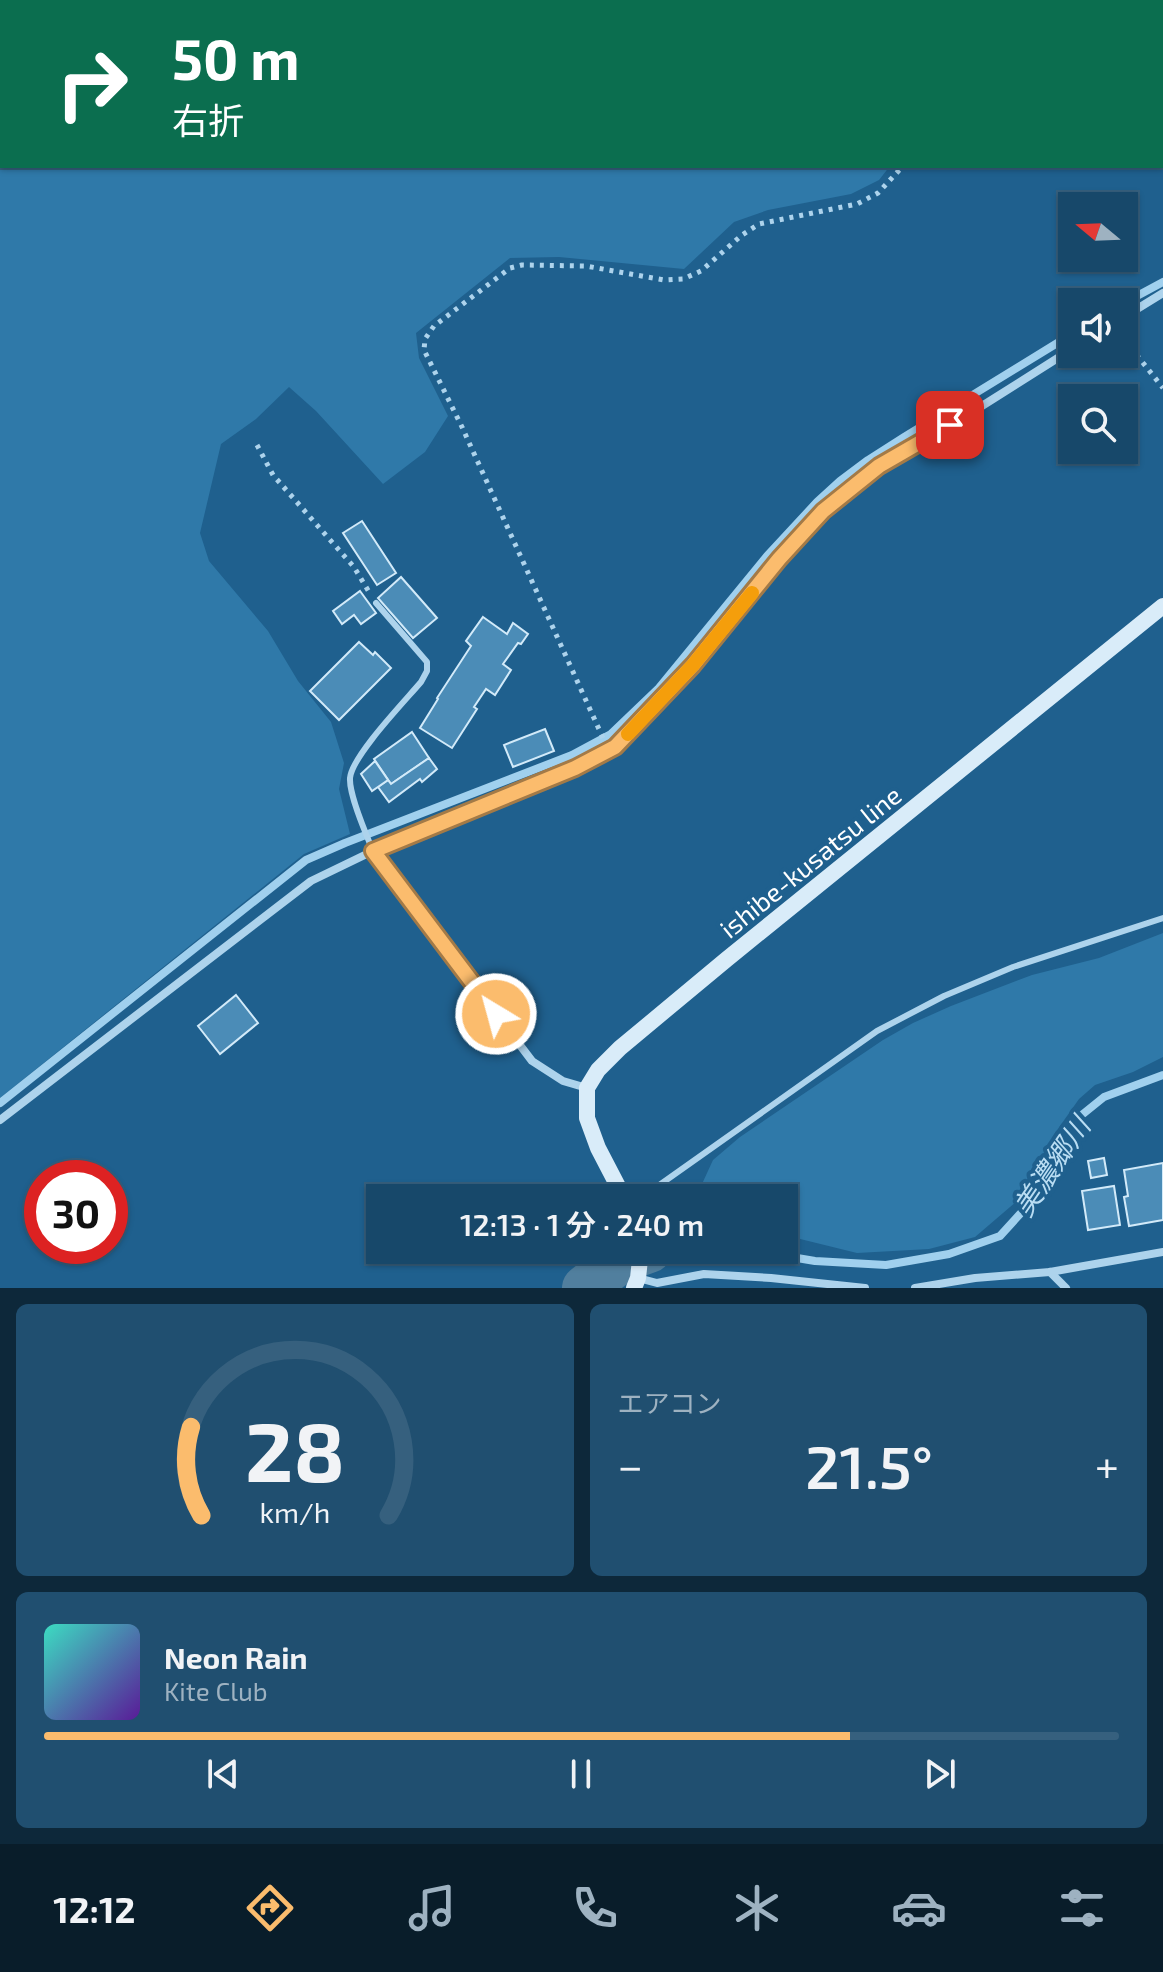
<!DOCTYPE html>
<html lang="ja">
<meta charset="utf-8">
<style>
:root{--surface:#17486a;--page:#204f70;--text:#f1f3f6;--muted:#9eb2c1;--line:#36607e;--accent:#fbbc6d}
body{margin:0;font-family:"Exo 2","Noto Sans JP",sans-serif;background:var(--page);color:var(--text);height:100vh;display:flex;flex-direction:column;font-size:30px;white-space:nowrap}
*{box-sizing:border-box;margin:0}
p{font-size:26px;color:var(--muted)}
.icon{flex:none;width:44px;height:44px;fill:none;stroke:currentColor;stroke-width:2;stroke-linecap:round;stroke-linejoin:round}
.map{position:relative;height:1288px;overflow:hidden}
.panel{display:flex;flex-direction:column;gap:16px;padding:16px;background:#0d283a;flex:1}
.panel>*{flex:none}
.hud{position:absolute;left:0px;top:0px;width:1164px;height:168px;box-shadow:0 2px 6px #0004,0 0 0 2px var(--line);background:#0b6e4f;color:#fff;overflow:hidden}
.needle{width:52px;rotate:289deg}
.fabs{position:absolute;left:1058px;top:192px;display:grid;gap:16px}
.fabs a{display:grid;place-items:center;width:80px;height:80px;border-radius:0px;background:var(--surface);box-shadow:0 2px 6px #0004,0 0 0 2px var(--line);font-size:40px}
.speed{position:absolute;left:24px;top:1160px;display:flex;gap:16px;font-size:40px;font-weight:700;text-align:center}
.speed>*{display:grid;place-content:center;width:104px;height:104px;border-radius:50%;background:var(--surface);box-shadow:0 2px 6px #0004,0 0 0 2px var(--line);line-height:1}
.speed .limit{border:12px solid #d22;background:#fff;color:#111}
.pin{position:absolute;display:grid;place-items:center;width:68px;height:68px;color:#fff;margin:-34px;border-radius:16px;box-shadow:0 4px 12px #0006}
.me{position:absolute;width:88px;margin:-44px;rotate:323deg;stroke-linejoin:round;filter:drop-shadow(0 0 6px #0008)}
.turn{display:flex;align-items:center;gap:28px;height:168px;padding:0 40px;font-size:36px}
.turn .icon{width:104px;height:104px;stroke-width:2.5}
.turn b{display:block;font-size:56px;line-height:68px}
.big{font-size:60px;font-weight:600;line-height:1.1}
.panel .tile{flex:1;display:flex;flex-direction:column;justify-content:center;gap:12px;min-width:0;padding:0 28px;border-radius:12px;background:var(--page)}
.panel .dial{align-items:center;gap:0}
.dial svg{height:208px;overflow:visible;fill:none;stroke:var(--line);stroke-width:7;stroke-linecap:round;text-anchor:middle}
.dial text{fill:var(--text);stroke:none}
.song{display:flex;align-items:center;gap:24px}
.cover{width:96px;height:96px;border-radius:12px;background:linear-gradient(135deg,hsl(170 70% 55%),hsl(270 70% 35%))}
.played{height:8px;border-radius:4px;background:linear-gradient(90deg,var(--accent) 75%,var(--line) 75%)}
.keys{display:flex;justify-content:space-around;direction:ltr}
.heat{display:flex;justify-content:space-between;align-items:center;font-size:44px;direction:ltr}
.panel .tiles{flex:1;display:grid;gap:16px;grid-template-columns:1fr 1fr}
.tile:last-child{grid-column:span 2}
.trip{position:absolute;left:366px;top:1184px;width:432px;height:80px;border-radius:0px;background:var(--surface);box-shadow:0 2px 6px #0004,0 0 0 2px var(--line);font-weight:600;line-height:80px;text-align:center}
.tabs{display:flex;height:128px;justify-content:space-around;align-items:center;background:#091d2a;color:var(--muted)}
.tabs .icon{width:56px;height:56px}
.tabs .active{color:var(--accent)}
.tabs b{font-size:36px;color:var(--text)}
.map>svg:first-child{display:block}
</style>
<div class="map">
<svg width="1163" height="1288" viewBox="0 0 1163 1288">
<rect width="100%" height="100%" fill="#1f608e"/>
<g fill="#2f79a9">
<polygon points="0,0 966,0 966,2 2,2 2,166 890,166 879,180 851,194 768,210 734,222 684,269 559,257 510,258 416,333 419,358 448,416 425,452 383,484 316,411 289,387 256,419 221,444 200,533 209,561 268,631 298,681 331,722 344,763 339,789 350,834 304,854 0,1098"/>
<polygon points="1163,933 1163,1057 1133,1072 1095,1085 1079,1099 1055,1133 1017,1201 975,1237 929,1249 857,1253 784,1235 784,1198 702,1198 702,1184 713,1160 740,1137 883,1040 913,1023 951,1006 1032,975 1099,958"/>
</g>
<g fill="none" stroke-linecap="round" stroke-linejoin="round">
<g stroke="#a0d0ee" stroke-width="8">
<polyline points="1124,303 1163,282"/>
<polyline points="0,1103 306,860 345,843 572,755 611,734 658,689 767,556 817,502 840,481 868,460 904,437 1072,334"/>
<polyline points="749,1250 815,1261 886,1265 949,1254 1000,1236 1030,1203 1078,1118 1104,1097 1163,1075"/>
</g>
<polyline stroke="#517f9e" stroke-width="46" points="585,1288 619,1261 649,1250"/>
</g>
<g fill="#4b8cb7" stroke="#d2eaf9" stroke-width="2">
<polygon points="362,521 396,573 377,585 343,533"/>
<polygon points="401,577 437,618 413,638 378,598"/>
<polygon points="360,591 376,613 361,624 354,615 342,624 333,611"/>
<polygon points="483,617 507,634 513,623 528,634 521,644 518,643 503,664 511,670 495,695 486,689 474,707 477,709 452,748 420,728 438,699 437,698 471,646 466,641"/>
<polygon points="359,642 373,655 375,652 391,668 339,720 310,691"/>
<polygon points="545,729 554,751 513,767 504,745"/>
<polygon points="412,732 429,758 391,784 374,759"/>
<polygon points="429,758 437,769 422,782 420,779 389,802 378,787 388,780 391,784"/>
<polygon points="375,761 388,780 372,791 361,774"/>
<polygon points="236,995 258,1023 220,1054 198,1026"/>
<polygon points="1104,1158 1107,1175 1091,1178 1088,1161"/>
<polygon points="1163,1163 1163,1220 1129,1226 1124,1197 1128,1196 1124,1170"/>
<polygon points="1114,1186 1120,1225 1088,1230 1082,1191"/>
</g>
<g fill="none" stroke-linecap="round" stroke-linejoin="round">
<g stroke="#add3ec" stroke-width="5" stroke-dasharray="4 6" stroke-linecap="butt">
<polyline points="61,2 63,0"/>
<polyline points="1053,2 1057,0"/>
<polyline points="0,49 2,48"/>
<polyline points="1124,339 1163,388"/>
<polyline points="257,445 273,475 354,567 369,592"/>
<polyline points="603,738 462,427 424,350 425,339 434,326 510,268 522,265 586,266 664,280 683,279 701,271 742,235 759,224 857,204 878,193 903,166"/>
</g>
<g stroke="#add3ec" stroke-width="6">
<polyline points="1111,0 1113,2"/>
<polyline points="1162,58 1163,59"/>
<path d="M373,851C366,834 349,795 350,778C352,756 404,702 421,682L427,671V662L376,603"/>
<polyline points="641,1198 877,1031 944,996 1013,967 1163,918"/>
</g>
<g stroke="#add3ec" stroke-width="8">
<polyline points="1124,317 1163,293"/>
<polyline points="373,851 532,1061 563,1081 587,1088"/>
<polyline points="0,1120 311,881 373,851 575,768 615,747 693,665 779,559 823,511 879,466 974,411 1072,349"/>
<polyline points="1050,1272 1066,1288"/>
<polyline points="638,1278 657,1283 704,1274 771,1278 865,1288"/>
<polyline points="915,1288 975,1278 1050,1272 1163,1252"/>
</g>
<g stroke="#d9ecf9" stroke-width="16">
<polyline points="624,1198 598,1148 587,1118 587,1088 598,1070 620,1048 727,959 1163,606"/>
<polyline points="634,1288 638,1278 641,1250"/>
</g>
</g>
<g fill="none" stroke-linecap="round" stroke-linejoin="round">
<defs>
<polyline id="route" points="496,1014 373,851 575,768 615,747 693,665 779,559 823,511 879,466 950,425"/>
</defs>
<use href="#route" stroke="#a37a47" stroke-width="20"/>
<use href="#route" stroke="#fbbc6d" stroke-width="14"/>
<polyline stroke="#f59e0b" stroke-width="14" points="628,734 693,665 752,593"/>
</g>
<g text-anchor="middle" dominant-baseline="central" stroke-width="8" stroke-linejoin="round" paint-order="stroke">
<g font-size="26" fill="#fff" stroke="#1f608e">
<text transform="translate(810 861) rotate(-39)">ishibe-kusatsu line</text>
</g>
<g font-size="28" font-style="italic" fill="#b9ddf3" stroke="#1f608e">
<text transform="translate(1051 1166) rotate(-56)">美濃郷川</text>
</g>
</g>
</svg>
<div class="fabs">
<a><svg class="needle" viewBox="-14 -14 28 28"><path d="M0-13l5 13h-10z" fill="#e53935"/><path d="M0 13l5-13h-10z" fill="#9eb2c1"/></svg></a>
<a><svg class="icon" aria-label="sound" viewBox="0 0 24 24"><path d="M4 9h4l5-4v14l-5-4H4zM17 9q2 3 0 6"/></svg></a>
<a><svg class="icon" aria-label="search" viewBox="0 0 24 24"><circle cx="10" cy="10" r="6"/><path d="M15 15l6 6"/></svg></a>
</div>
<div class="speed"><div class="limit">30</div></div>
<div class="pin" style="left:950px;top:425px;background:#d93025"><svg class="icon" aria-label="arrive" viewBox="0 0 24 24"><path d="M6 21V4h12l-3 4 3 4H6"/></svg></div>
<svg class="me" style="left:496px;top:1014px" viewBox="-20 -20 40 40"><circle r="17" fill="#fbbc6d" stroke="#fff" stroke-width="3"/><path d="M0-11L8 9 0 5-8 9z" fill="#fff"/></svg>
<div class="trip">12:13 · 1 分 · 240 m</div>
<div class="hud">
<div class="turn"><svg class="icon" aria-label="right" viewBox="0 0 24 24"><path d="M7 20v-9h11M14 6l5 5-5 5"/></svg><div><b>50 m</b>右折</div></div>
</div>
</div>
<section class="panel">
<div class="tiles">
<div class="tile dial"><svg viewBox="0 0 100 80">
<path d="M14 69A42 42 0 1 1 86 69"/>
<path d="M14 69A42 42 0 0 1 10 35" stroke="#fbbc6d"/>
<text x="50" y="56" font-size="32" font-weight="700">28</text>
<text x="50" y="72" font-size="11">km/h</text>
</svg></div>
<div class="tile"><p>エアコン</p>
<div class="heat"><a>−</a><b class="big">21.5°</b><a>+</a></div>
</div>
<div class="tile">
<div class="song"><i class="cover"></i><div><b>Neon Rain</b><p>Kite Club</p></div></div>
<div class="played"></div>
<div class="keys"><svg class="icon" aria-label="previous" viewBox="0 0 24 24"><path d="M18 5L8 12l10 7zM5 5v14"/></svg><svg class="icon" aria-label="pause" viewBox="0 0 24 24"><path d="M8 5v14M16 5v14"/></svg><svg class="icon" aria-label="next" viewBox="0 0 24 24"><path d="M6 5l10 7-10 7zM19 5v14"/></svg></div>
</div>
</div>
</section>
<nav class="tabs">
<b>12:12</b>
<svg class="icon active" aria-label="directions" viewBox="0 0 24 24"><path d="M12 3l9 9-9 9-9-9zM9 14v-3h6M13 9l2 2-2 2"/></svg>
<svg class="icon" aria-label="music" viewBox="0 0 24 24"><path d="M9 18V5l10-2v13"/><circle cx="6" cy="18" r="3"/><circle cx="16" cy="16" r="3"/></svg>
<svg class="icon" aria-label="phone" viewBox="0 0 24 24"><path d="M5 4h4l2 5-3 2q2 4 5 5l2-3 5 2v4C11 20 4 13 5 4z"/></svg>
<svg class="icon" aria-label="climate" viewBox="0 0 24 24"><path d="M12 3v18M4 7l16 10M4 17L20 7"/></svg>
<svg class="icon" aria-label="car" viewBox="0 0 24 24"><path d="M5 17H2v-5l4-1 3-4h7l3 4 3 1v5h-3M9 17h6M6 11h13"/><circle cx="7" cy="17" r="2"/><circle cx="17" cy="17" r="2"/></svg>
<svg class="icon" aria-label="filters" viewBox="0 0 24 24"><path d="M4 7h16M4 17h16"/><circle cx="9" cy="7" r="2"/><circle cx="15" cy="17" r="2"/></svg>
</nav>
